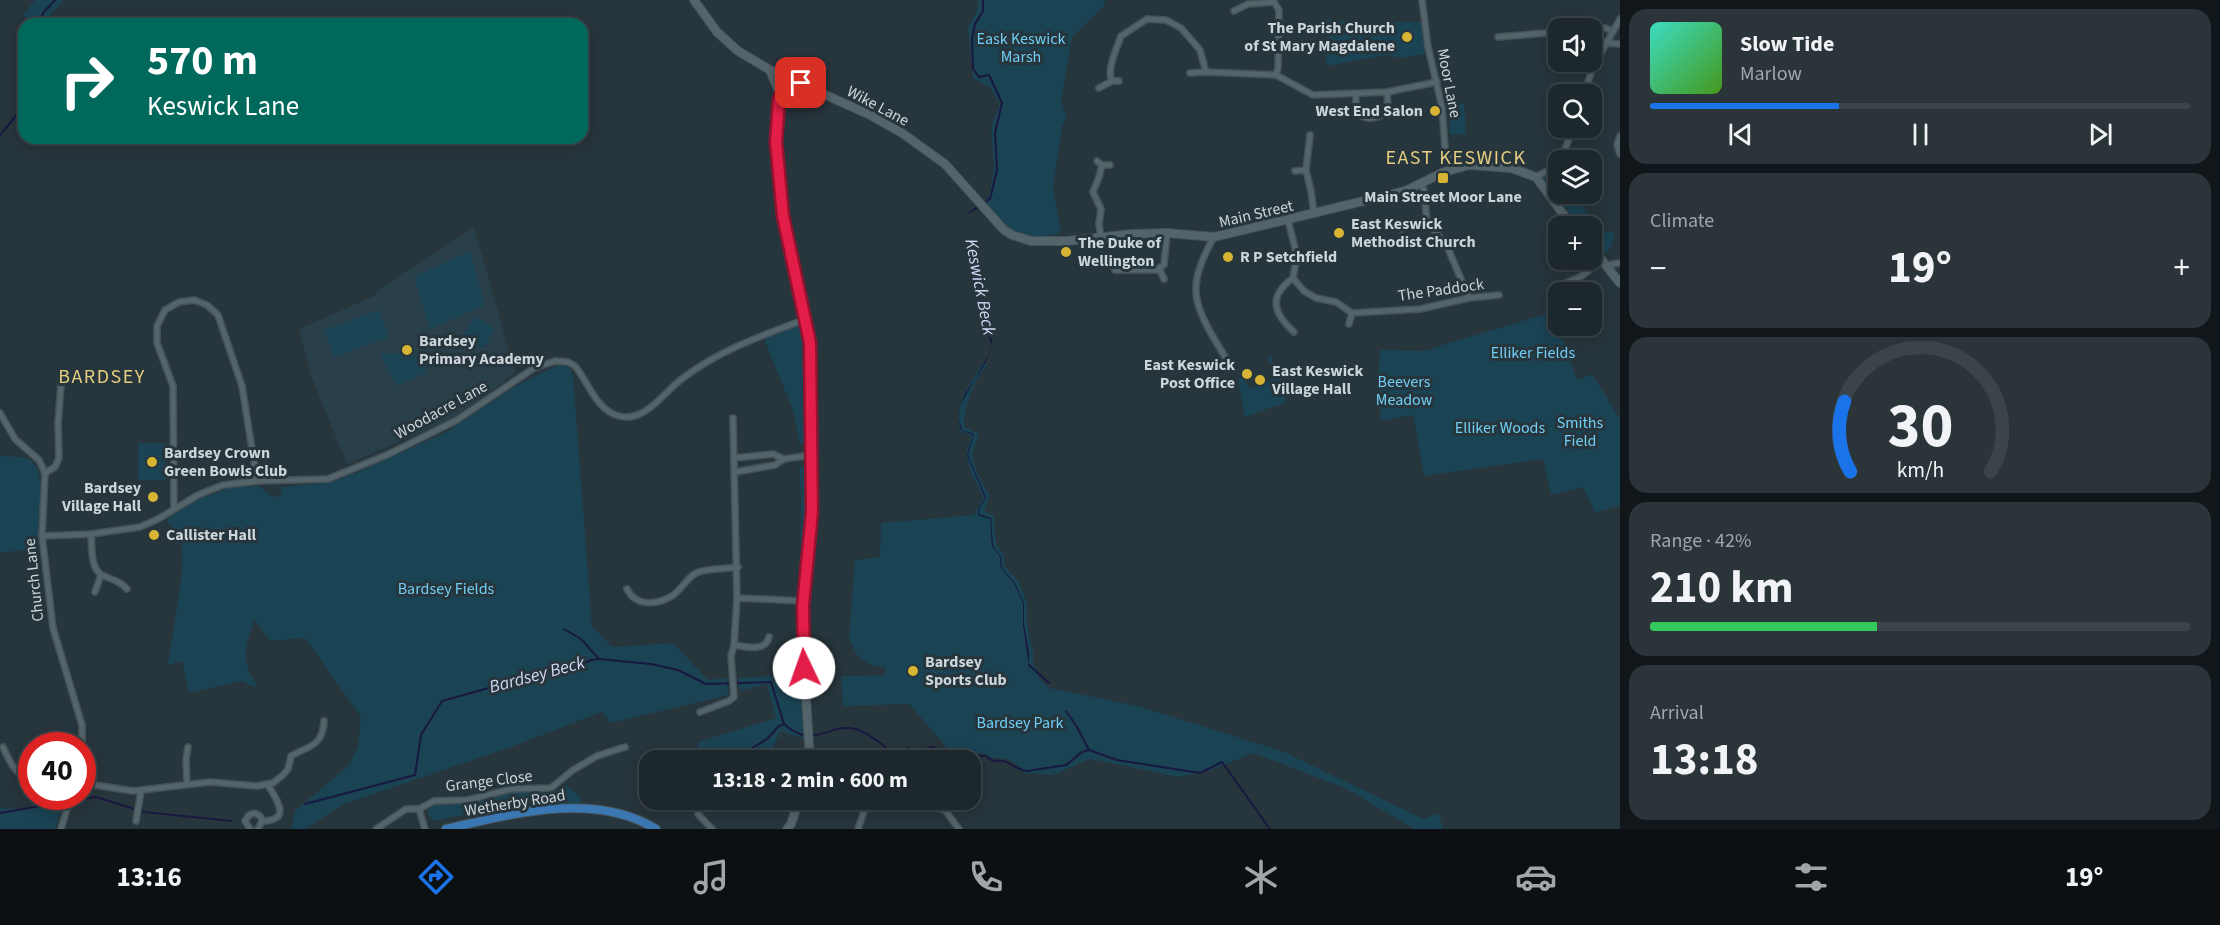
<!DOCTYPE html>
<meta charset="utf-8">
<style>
:root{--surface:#1d282d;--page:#2a3439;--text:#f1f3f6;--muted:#a0a6aa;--line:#3b4449;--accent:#1a73e8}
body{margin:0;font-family:"Source Sans 3",sans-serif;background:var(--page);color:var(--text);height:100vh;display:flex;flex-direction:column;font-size:22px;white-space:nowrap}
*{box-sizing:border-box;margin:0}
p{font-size:20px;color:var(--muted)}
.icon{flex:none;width:33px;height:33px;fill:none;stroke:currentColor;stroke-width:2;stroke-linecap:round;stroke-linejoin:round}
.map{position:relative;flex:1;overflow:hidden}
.details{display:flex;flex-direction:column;gap:9px;padding:9px;background:#101619;width:600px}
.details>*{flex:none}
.guide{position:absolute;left:18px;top:18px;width:570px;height:126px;border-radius:18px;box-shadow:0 3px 15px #0003,0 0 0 2px var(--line);background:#00695c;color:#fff;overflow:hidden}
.controls{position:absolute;left:1548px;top:18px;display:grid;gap:12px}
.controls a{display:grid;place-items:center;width:54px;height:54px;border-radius:12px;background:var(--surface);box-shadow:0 3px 15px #0003,0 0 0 2px var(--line);font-size:30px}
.speed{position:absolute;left:18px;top:732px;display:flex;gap:12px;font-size:30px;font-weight:700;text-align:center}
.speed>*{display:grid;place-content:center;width:78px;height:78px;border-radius:50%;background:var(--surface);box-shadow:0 3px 15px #0003,0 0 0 2px var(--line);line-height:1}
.speed .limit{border:9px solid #d22;background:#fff;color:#111}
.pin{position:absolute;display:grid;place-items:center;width:51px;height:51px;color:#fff;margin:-26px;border-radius:12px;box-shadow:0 3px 9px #0006}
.me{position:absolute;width:66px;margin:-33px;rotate:357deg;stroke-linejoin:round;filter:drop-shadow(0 0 4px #0008)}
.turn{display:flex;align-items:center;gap:21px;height:126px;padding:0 30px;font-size:27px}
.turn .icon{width:78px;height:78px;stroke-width:2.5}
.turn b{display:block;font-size:42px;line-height:51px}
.big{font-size:45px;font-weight:700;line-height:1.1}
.details .tile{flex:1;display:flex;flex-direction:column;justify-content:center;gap:9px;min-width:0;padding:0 21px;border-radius:18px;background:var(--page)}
.details .dial{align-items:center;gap:0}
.dial svg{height:156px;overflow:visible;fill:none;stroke:var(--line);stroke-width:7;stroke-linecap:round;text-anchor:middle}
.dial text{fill:var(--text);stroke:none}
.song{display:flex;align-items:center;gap:18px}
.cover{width:72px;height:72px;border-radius:9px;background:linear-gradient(135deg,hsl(170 70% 55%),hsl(100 70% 35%))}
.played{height:6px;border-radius:3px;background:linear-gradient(90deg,var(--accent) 35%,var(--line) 35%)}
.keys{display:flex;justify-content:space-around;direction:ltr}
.heat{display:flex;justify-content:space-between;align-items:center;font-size:33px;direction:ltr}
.charge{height:9px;border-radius:4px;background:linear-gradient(90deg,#34c759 42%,var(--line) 0)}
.trip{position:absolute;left:639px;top:750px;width:342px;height:60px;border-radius:18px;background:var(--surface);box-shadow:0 3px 15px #0003,0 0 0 2px var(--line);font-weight:700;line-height:60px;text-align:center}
.tab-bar{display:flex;height:96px;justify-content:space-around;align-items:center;background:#0c1012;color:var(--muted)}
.tab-bar .icon{width:42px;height:42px}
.tab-bar .selected{color:var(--accent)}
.tab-bar b{font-size:27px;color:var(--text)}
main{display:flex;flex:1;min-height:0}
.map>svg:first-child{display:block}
</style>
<main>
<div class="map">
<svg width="1620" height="829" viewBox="0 0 1620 829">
<rect width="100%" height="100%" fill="#27353c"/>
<polygon fill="#293f49" points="474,227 515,372 499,386 448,421 347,464 311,376 299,329 372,297 388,283"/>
<g fill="#1a4353">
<polygon points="35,0 64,0 43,24 35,24 23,15"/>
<path d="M978,0H1106L1103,7L1072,37L1061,101L1067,117L1062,127L1053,189L1061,230L1058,231L1059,234C1020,241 1006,233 985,200L989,197L994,169L991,126L1000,104L990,88L973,78L968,28L977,10Z"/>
<polygon points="1327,19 1347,22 1421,22 1425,54 1400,58 1388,55 1326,66"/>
<polygon points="1464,103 1466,134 1450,135 1449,104"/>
<polygon points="1558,168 1558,194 1579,198 1581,205 1600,232 1615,233 1611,247 1603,257 1592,242 1592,226 1580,226 1543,178"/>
<polygon points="470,251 485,305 430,329 414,277"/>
<polygon points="379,310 389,337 334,357 324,330"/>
<polygon points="1553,312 1577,380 1592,374 1620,419 1620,505 1595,513 1583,487 1551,495 1543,459 1424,476 1413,415 1381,421 1378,378 1380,350 1423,351"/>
<polygon points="476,316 495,329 483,349 463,335"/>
<polygon points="794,327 800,327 804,330 806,344 807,441 802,445 799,443 794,413 764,339"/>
<polygon points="400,352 404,360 420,354 427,372 397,386 381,357 384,353 393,355"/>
<polygon points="1270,355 1287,402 1245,417 1238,379 1244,377 1249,389 1272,380 1268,370 1272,368 1267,356"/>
<path d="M983,362L988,364C977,374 961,412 965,427L979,434L972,455L977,472L990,496L984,511L994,516L996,543L1004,556L1005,566L1018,581L1027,602V624L1033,651V661L1039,678L1049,688L1138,706L1282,751L1424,819L1439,813L1443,829H1414L1347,789L1254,753L1209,771L1179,777L1090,759L1053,775L1023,773L1022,768L1007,759L990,758L986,754L949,750L909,704L843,706L841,676L886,675L885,667C865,666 856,658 849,638L855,560L880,557L881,523L974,515L983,497L972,475L966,455L971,436L960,431C953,403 970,385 983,362Z"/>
<path d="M560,364L570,368L573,375L592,626L612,647L673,643L708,680L727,678L728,695L611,723L602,712L511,747L342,805L305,829H291L295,811L349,765L358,746L361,717L305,638L270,641L255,620C245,643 240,664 257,684L255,687L241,681L189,693L182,661L168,665C171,639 187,565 181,544C178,535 172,526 166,520L197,500L231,487L259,486L272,496L280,497L282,487L332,482L353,474L445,433L516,386Z"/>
<polygon points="138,443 165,443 166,480 138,480"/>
<path d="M0,456C10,457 24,455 32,461C47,472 37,528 39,548L0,553Z"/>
<polygon points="802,466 806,468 807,474 807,519 800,573 801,498 799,467"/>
<polygon points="772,676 774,682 800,682 805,739 780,731 768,760 696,760 698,742 776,718 767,684 740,691 738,678"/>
<polygon points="566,785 581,797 581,803 504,806 439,820 433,820 428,815 429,807 434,805 471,803 515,791 553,792"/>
<polygon points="62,806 55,829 0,829 0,808 17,809"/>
</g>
<path fill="#191840" d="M977,206L979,208L968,214V219L984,322L992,340L990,352L960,406L959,419L962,430L974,434L968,455L986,498L980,507L979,514L991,518L993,546L1001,557L1002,568L1015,583L1024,603V624L1029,652V667L1023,624V603L1014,583L1001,568L1000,557L992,546L990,519L978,515L979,507L985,498L967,455L973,435L961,430C951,395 982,380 990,351C993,339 985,331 983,320C976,287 974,253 968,219V213Z"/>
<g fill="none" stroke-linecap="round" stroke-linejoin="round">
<g stroke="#191840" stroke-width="2">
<polyline points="983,0 983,11 975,24 972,38 973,69 979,77 989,75 1002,103 995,133 997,170 990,199 986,201"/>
<polyline points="40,24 43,13 55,0"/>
<polyline points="0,135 20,111 24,88"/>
<polyline points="564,629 581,639 598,658"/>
<polyline points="1029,665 1049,683"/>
<polyline points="1066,711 1077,727 1089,750 1117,760 1200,773 1222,762 1270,829"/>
<polyline points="676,754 739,756 767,739 779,726 784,724"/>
<polyline points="74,801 96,797 144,812 232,821"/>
<path d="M305,804L415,775L421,735L442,701L532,676L575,668L591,660L599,659L651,664L678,670L706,684L771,682L784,724C814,751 829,722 856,729C863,731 880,742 885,747C888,751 890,755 893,758L907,748L920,752L931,747L957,754L986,756L993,761C1010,758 1012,769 1027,771L1066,765L1082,752L1089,750"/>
<polyline points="0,813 58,803"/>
</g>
<defs>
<g id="street">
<polyline points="1422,0 1428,47 1442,107 1445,148 1456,168"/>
<polyline points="1234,11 1248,4 1274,2 1279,10 1278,68 1276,75"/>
<polyline points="1592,29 1605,28 1613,31"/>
<polyline points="1498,37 1558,32"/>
<polyline points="1606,43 1620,44"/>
<polyline points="1190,73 1206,72 1276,75 1313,95 1387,92 1437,82"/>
<path d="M1112,81C1106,70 1117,48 1121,36L1147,19L1166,20L1181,28L1200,50L1206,72"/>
<polyline points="1099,88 1112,81 1119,81"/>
<polyline points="1584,94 1593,67 1620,19"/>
<path d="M1356,95C1356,99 1355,106 1357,111C1363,123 1383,118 1388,109L1387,92"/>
<polyline points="1310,135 1306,170 1311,191 1314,214"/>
<polyline points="1620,136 1617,145 1620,154"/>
<polyline points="1561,160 1573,128"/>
<polyline points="1097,161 1102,165 1110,165"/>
<polyline points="1295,171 1306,170"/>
<polyline points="1536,177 1558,165"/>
<polyline points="1421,184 1424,190 1427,222 1447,246 1469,298"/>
<polyline points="1288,220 1297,256 1293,278 1304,291 1316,298 1336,302 1352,313 1420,309 1469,298 1499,295"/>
<polyline points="1401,229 1427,222"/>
<path d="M1214,237C1206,251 1197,269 1196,286C1194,310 1215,340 1227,360"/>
<polyline points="1101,238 1099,224 1101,209 1093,192 1099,177 1102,165"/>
<polyline points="1607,265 1620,263"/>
<polyline points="1159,268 1164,279"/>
<polyline points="1115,270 1156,270 1164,265 1167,233"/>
<path d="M1293,278C1268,296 1273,313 1294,332"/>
<polyline points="1559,286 1582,276 1602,259"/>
<polyline points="1349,324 1352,313"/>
<polyline points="0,413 15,439 39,460 45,473 42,536 53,628 82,725 82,756"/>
<polyline points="733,418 737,598 804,601"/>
<polyline points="734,458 773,454 784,459"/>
<polyline points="735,472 775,465 784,459 810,455"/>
<polyline points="45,473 55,467 59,458 58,423 62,373"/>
<polyline points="174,508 173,386 157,343 157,326 165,310 179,302 194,300 207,305 218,315 242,386 257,481"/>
<path d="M91,534C92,545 90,569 102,575C112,580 119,580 127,589"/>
<path d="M42,536L91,534L140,527L158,519L198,495L223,485L257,481L328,479L389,454L457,420L534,368L555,361L568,362L575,366C589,383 596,410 619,416C645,423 664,392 683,378C720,350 763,335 806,319"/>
<path d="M627,589C636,607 656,605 672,596C681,590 686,579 696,573C705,568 727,569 738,567"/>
<polyline points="95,592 101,575"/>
<path d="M734,645C746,647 766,652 769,637"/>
<polyline points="700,712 729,701 734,697 731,656 734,645 737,598"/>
<path d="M3,747C10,761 14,776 32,778"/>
<path d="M82,783L133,791L210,782L257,786L273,783L283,775L288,769L291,756C309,746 323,746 324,721"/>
<polyline points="187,783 186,760 188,747"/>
<polyline points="907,800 945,810 959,829"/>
<polyline points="419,809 425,829"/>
<polyline points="698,814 712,829"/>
<polyline points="136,821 141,791"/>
<path d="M262,821C293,821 276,798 268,785"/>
<polyline points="61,829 71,796"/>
<path d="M250,829L245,821L249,815C255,812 261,814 262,821L258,829"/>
<polyline points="376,829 406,809 419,809 434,801 468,800 511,789 551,788 573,770 597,756 625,747"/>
<polyline points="858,829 868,800"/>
</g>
<g id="secondary">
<polyline points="694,0 717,32 738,51 770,70 868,114 902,133 945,164 1004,230 1012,235 1031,241 1067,241 1132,234 1167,233 1214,237 1405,191 1444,172 1469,165 1511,168 1536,177 1572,226"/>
<polyline points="770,70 780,94"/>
<polyline points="790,78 779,99 776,143 783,216 810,343 812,512 802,636 810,760"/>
<polyline points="1592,248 1620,283"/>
<polyline points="787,829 791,824 799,800"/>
</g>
<path id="primary" d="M446,829C512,814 594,791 656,829"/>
</defs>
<use href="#street" stroke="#445156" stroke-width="8"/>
<use href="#secondary" stroke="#445156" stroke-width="10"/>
<use href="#primary" stroke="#445156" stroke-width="10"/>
<use href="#street" stroke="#54646b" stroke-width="5"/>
<use href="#secondary" stroke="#54646b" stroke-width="8"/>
<use href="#primary" stroke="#3b77b2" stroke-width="8"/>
</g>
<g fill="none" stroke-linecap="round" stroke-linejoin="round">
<defs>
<polyline id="route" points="801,83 790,78 779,99 776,142 783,216 810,343 812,512 803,606 804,668"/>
</defs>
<use href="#route" stroke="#92132f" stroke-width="15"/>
<use href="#route" stroke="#e11d48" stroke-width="10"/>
</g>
<g fill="#d7b434" stroke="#27353c" stroke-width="2">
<circle cx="1407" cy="37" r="6"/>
<circle cx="1435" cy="111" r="6"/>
<rect x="1437" y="172" width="12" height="12" rx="3"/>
<circle cx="1339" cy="233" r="6"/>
<circle cx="1066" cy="252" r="6"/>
<circle cx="1228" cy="257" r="6"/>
<circle cx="407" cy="350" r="6"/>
<circle cx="1247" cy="374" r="6"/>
<circle cx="1260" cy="380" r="6"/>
<circle cx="152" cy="462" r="6"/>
<circle cx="153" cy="497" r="6"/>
<circle cx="154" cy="535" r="6"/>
<circle cx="913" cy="671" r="6"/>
</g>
<g text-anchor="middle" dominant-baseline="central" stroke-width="6" stroke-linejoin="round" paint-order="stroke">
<g font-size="16" font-weight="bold" fill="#ccd5d9" stroke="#27353c" text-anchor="start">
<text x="1395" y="28" text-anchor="end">The Parish Church<tspan x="1395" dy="18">of St Mary Magdalene</tspan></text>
<text x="1423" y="111" text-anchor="end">West End Salon</text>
<text x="1443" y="197" text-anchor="middle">Main Street Moor Lane</text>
<text x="1351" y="224">East Keswick<tspan x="1351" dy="18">Methodist Church</tspan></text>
<text x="1078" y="243">The Duke of<tspan x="1078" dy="18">Wellington</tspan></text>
<text x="1240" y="257">R P Setchfield</text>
<text x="419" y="341">Bardsey<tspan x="419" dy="18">Primary Academy</tspan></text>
<text x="1235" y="365" text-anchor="end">East Keswick<tspan x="1235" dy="18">Post Office</tspan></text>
<text x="1272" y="371">East Keswick<tspan x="1272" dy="18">Village Hall</tspan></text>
<text x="164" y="453">Bardsey Crown<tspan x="164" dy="18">Green Bowls Club</tspan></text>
<text x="141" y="488" text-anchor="end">Bardsey<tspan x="141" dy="18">Village Hall</tspan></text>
<text x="166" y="535">Callister Hall</text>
<text x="925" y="662">Bardsey<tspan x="925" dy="18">Sports Club</tspan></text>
</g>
<g font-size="16" fill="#70cef4" stroke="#27353c">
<text x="1021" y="39">Eask Keswick<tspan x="1021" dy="18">Marsh</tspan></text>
<text x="1533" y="353">Elliker Fields</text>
<text x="1404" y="382">Beevers<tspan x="1404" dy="18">Meadow</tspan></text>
<text x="1580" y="423">Smiths<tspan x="1580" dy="18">Field</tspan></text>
<text x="1500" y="428">Elliker Woods</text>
<text x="446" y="589">Bardsey Fields</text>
<text x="1020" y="723">Bardsey Park</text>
</g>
<g font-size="16" fill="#ccd5d9" stroke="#27353c">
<text transform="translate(1449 83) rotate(79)">Moor Lane</text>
<text transform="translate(878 106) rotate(28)">Wike Lane</text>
<text transform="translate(1256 214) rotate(-13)">Main Street</text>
<text transform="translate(1441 290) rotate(-8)">The Paddock</text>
<text transform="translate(441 410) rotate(-29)">Woodacre Lane</text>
<text transform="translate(34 580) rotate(-96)">Church Lane</text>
<text transform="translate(489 781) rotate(-7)">Grange Close</text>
<text transform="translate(515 803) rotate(-9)">Wetherby Road</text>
</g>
<g font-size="18" font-style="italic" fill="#d2d6f4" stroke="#27353c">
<text transform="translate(980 287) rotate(79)">Keswick Beck</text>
<text transform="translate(537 675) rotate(-15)">Bardsey Beck</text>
</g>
<g font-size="20" letter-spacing="1.5" fill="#e4cd80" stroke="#27353c">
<text x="1456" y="158">EAST KESWICK</text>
<text x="102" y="377">BARDSEY</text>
</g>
</g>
</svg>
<div class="controls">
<a><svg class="icon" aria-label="sound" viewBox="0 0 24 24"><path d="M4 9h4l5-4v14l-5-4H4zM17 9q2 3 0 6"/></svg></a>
<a><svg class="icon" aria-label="search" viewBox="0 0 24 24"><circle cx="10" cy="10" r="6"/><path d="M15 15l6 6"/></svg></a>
<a><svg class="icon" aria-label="layers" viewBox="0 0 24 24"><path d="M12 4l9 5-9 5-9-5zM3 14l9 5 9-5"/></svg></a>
<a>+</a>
<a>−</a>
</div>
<div class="speed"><div class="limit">40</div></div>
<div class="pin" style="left:801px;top:83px;background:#d93025"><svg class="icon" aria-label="arrive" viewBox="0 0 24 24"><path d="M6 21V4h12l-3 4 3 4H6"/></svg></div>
<svg class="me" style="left:804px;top:668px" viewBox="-20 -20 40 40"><circle r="19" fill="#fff"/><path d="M0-13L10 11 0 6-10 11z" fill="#e11d48"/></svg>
<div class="trip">13:18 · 2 min · 600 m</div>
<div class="guide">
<div class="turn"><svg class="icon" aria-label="right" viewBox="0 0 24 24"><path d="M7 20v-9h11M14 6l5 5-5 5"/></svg><div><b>570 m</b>Keswick Lane</div></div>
</div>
</div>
<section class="details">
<div class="tile">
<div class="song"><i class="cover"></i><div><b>Slow Tide</b><p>Marlow</p></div></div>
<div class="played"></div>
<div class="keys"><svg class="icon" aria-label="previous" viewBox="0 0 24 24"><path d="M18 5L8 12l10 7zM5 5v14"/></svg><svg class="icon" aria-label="pause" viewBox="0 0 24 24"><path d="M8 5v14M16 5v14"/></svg><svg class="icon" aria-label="next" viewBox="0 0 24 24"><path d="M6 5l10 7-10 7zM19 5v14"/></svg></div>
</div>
<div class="tile"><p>Climate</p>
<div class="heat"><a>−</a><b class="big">19°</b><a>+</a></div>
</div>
<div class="tile dial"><svg viewBox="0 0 100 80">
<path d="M14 69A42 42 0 1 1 86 69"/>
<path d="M14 69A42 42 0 0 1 11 33" stroke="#1a73e8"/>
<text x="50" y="56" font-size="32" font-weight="700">30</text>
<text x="50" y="72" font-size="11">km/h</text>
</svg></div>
<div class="tile"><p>Range · 42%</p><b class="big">210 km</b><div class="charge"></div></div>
<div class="tile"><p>Arrival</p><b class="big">13:18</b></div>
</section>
</main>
<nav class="tab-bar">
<b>13:16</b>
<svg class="icon selected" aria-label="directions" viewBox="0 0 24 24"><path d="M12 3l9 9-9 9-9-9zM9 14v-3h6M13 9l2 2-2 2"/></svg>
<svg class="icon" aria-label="music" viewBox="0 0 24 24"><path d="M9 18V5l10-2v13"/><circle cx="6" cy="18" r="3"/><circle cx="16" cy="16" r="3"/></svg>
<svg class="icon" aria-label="phone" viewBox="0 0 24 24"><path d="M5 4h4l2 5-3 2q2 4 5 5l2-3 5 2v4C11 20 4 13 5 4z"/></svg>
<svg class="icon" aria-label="climate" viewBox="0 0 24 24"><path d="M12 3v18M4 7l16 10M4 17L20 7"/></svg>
<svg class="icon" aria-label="car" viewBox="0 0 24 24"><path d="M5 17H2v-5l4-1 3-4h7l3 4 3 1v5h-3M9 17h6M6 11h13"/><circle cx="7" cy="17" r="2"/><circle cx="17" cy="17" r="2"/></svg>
<svg class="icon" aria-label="filters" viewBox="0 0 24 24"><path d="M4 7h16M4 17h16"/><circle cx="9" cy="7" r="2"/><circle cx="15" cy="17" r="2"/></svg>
<b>19°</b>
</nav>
